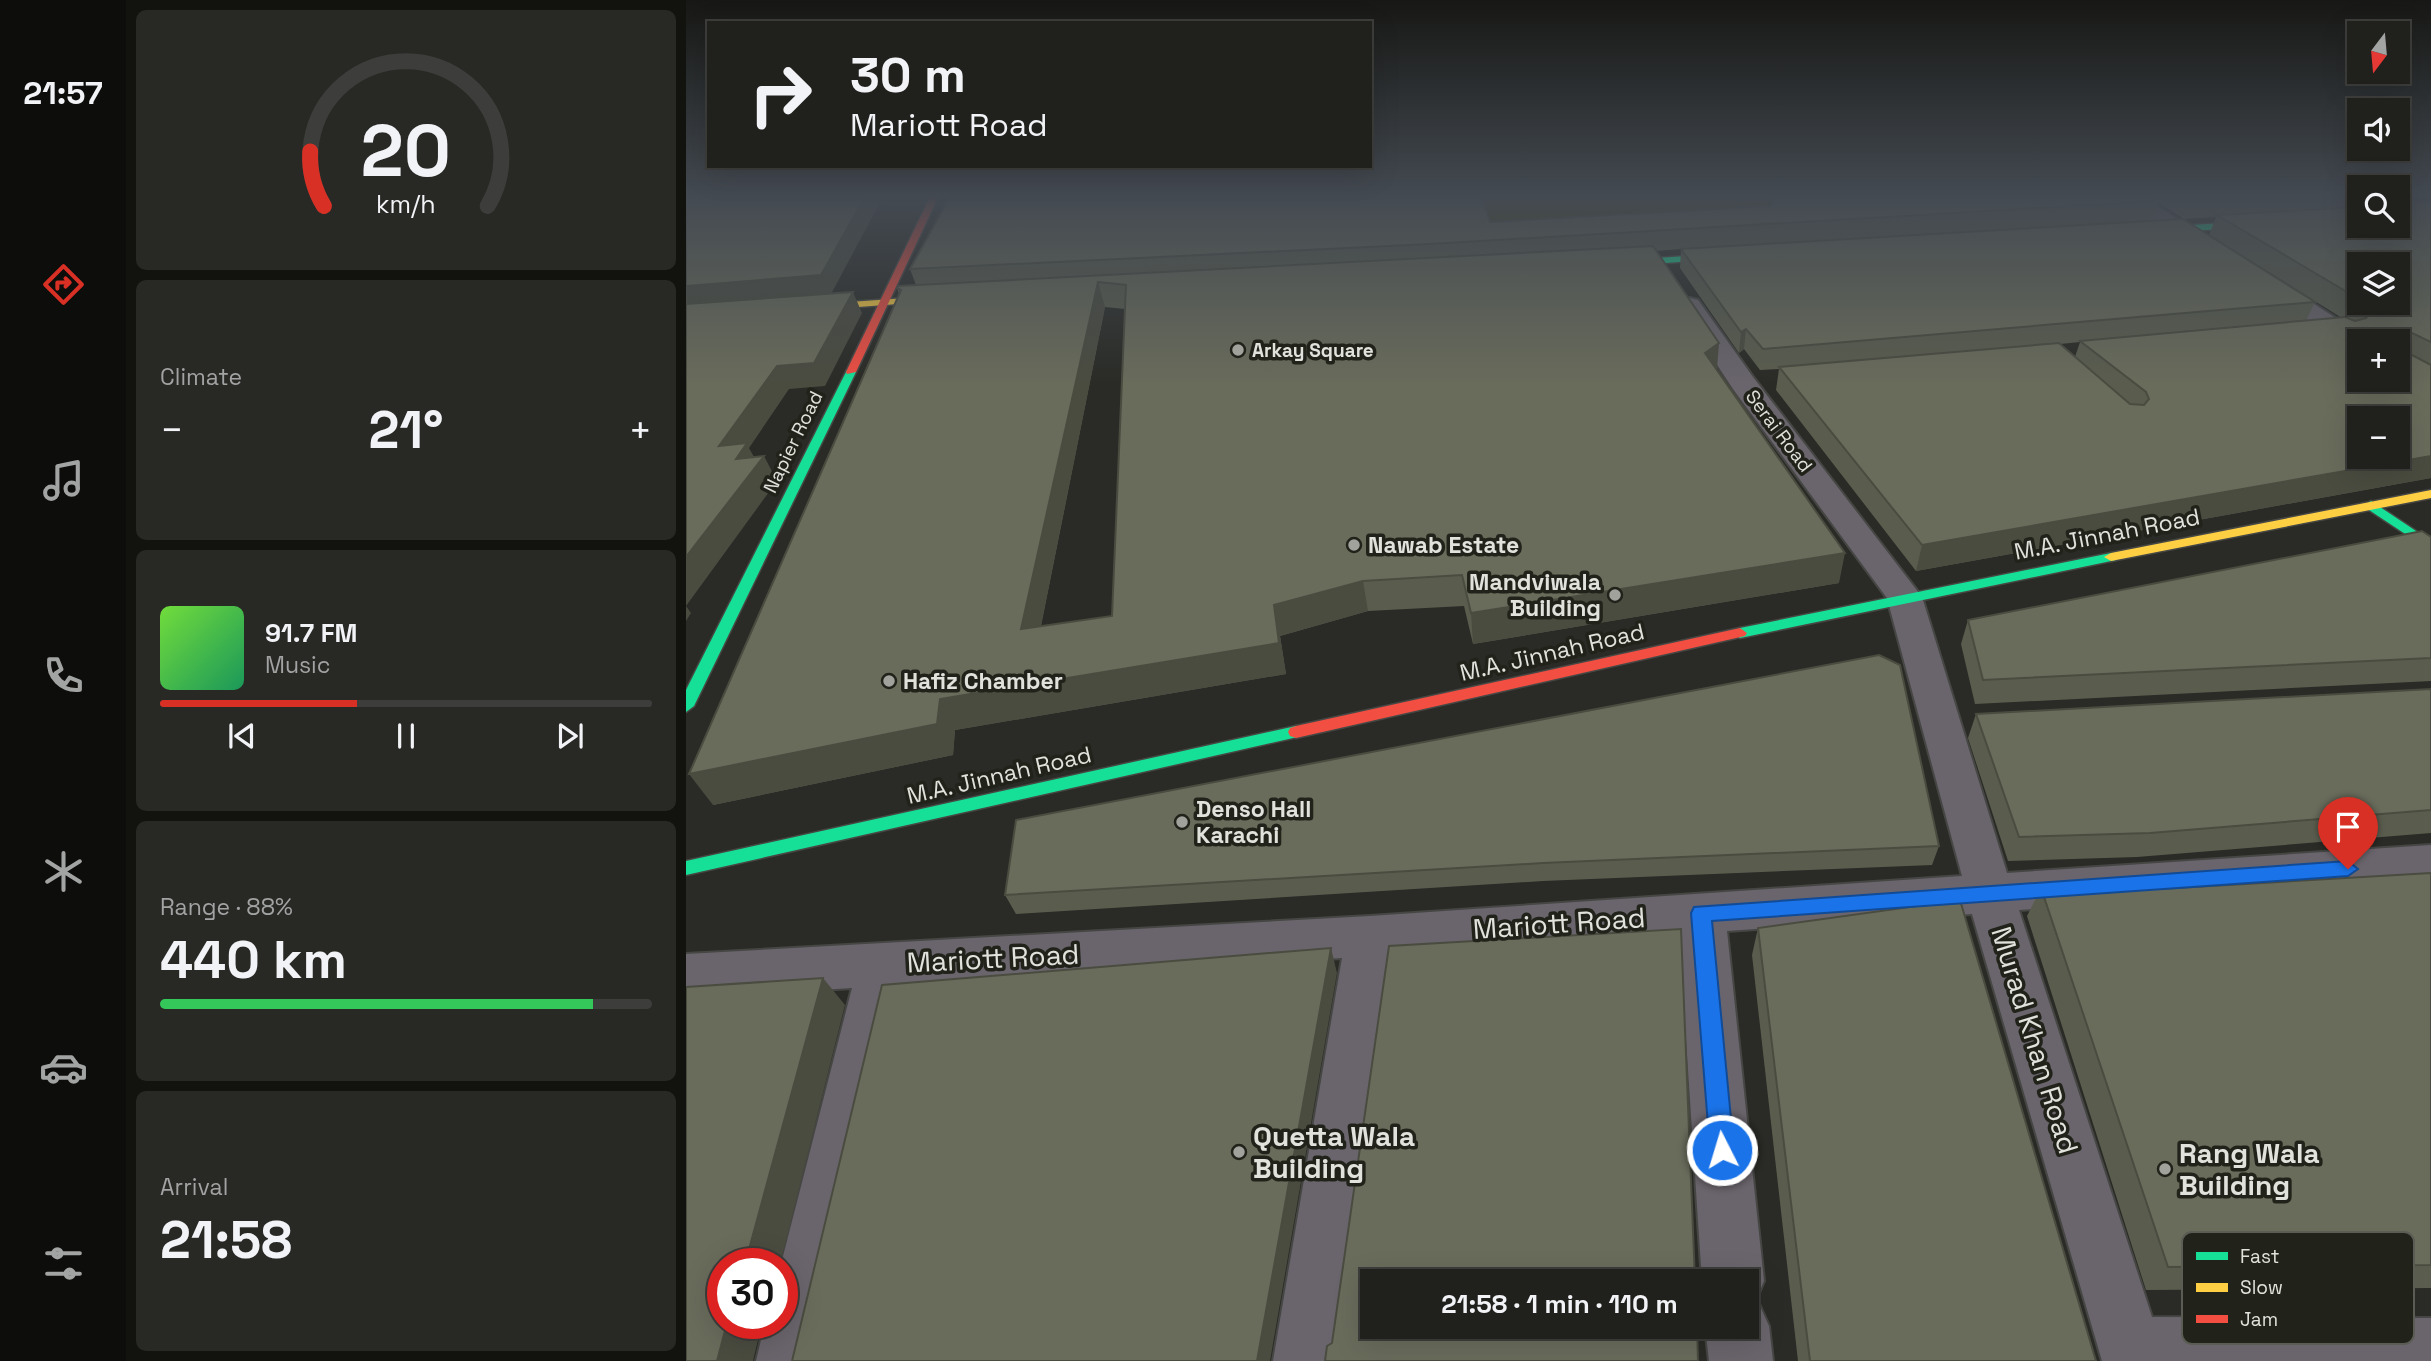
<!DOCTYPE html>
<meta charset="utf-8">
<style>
:root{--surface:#20201c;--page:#282825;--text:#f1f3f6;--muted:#a2a3a3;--line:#3d3e3b;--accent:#d93025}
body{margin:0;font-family:"Space Grotesk",sans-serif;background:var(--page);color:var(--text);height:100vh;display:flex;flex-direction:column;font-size:26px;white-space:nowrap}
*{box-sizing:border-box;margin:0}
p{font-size:23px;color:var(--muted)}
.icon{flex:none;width:38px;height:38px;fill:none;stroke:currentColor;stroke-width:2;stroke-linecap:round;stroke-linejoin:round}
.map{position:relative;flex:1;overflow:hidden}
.details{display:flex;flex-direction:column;gap:10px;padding:10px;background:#12120f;width:560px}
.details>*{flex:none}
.top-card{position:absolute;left:21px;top:21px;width:665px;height:147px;border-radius:0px;box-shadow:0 7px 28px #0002,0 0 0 2px var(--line);background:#20201c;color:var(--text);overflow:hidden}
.needle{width:46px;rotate:196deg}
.controls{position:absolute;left:1661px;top:21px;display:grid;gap:14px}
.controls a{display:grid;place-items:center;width:63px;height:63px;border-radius:0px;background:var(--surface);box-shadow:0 7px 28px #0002,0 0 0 2px var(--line);font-size:35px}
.speed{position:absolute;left:21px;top:1248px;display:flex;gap:14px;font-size:35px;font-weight:700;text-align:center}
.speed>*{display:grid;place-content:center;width:91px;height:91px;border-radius:50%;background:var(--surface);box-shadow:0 7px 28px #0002,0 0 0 2px var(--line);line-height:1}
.speed .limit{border:10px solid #d22;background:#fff;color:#111}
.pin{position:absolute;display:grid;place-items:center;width:60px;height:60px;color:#fff;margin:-72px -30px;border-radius:50% 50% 50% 0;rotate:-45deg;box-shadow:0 0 7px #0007}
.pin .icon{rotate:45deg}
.me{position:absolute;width:77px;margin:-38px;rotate:355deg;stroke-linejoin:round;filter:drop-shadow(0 0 5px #0008)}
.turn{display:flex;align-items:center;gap:24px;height:147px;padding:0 28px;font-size:32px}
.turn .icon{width:91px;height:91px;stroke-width:2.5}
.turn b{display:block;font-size:49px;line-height:60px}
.big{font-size:52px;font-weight:700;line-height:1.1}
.details .tile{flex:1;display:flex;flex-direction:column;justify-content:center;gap:10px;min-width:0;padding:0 24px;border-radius:10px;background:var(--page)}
.details .dial{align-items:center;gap:0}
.dial svg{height:182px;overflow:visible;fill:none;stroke:var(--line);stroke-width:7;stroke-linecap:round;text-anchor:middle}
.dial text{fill:var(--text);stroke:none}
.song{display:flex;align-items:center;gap:21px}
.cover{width:84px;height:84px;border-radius:10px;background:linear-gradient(135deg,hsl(100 70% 55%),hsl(150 70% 35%))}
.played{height:7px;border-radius:4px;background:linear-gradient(90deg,var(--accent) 40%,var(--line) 40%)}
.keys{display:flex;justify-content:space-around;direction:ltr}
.heat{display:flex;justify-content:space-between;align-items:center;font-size:38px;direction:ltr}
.charge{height:10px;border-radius:5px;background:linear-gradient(90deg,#34c759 88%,var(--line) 0)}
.trip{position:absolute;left:674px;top:1269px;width:399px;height:70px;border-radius:0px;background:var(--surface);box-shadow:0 7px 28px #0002,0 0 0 2px var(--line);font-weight:700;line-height:70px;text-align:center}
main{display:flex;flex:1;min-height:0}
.dock{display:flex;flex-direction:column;width:126px;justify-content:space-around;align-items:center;background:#0d0d0b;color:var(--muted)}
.dock .icon{width:49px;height:49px}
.dock .on{color:var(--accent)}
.dock b{font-size:32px;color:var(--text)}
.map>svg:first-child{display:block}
</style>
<main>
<nav class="dock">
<b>21:57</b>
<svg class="icon on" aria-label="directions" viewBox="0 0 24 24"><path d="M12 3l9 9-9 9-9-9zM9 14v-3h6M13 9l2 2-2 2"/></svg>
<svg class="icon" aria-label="music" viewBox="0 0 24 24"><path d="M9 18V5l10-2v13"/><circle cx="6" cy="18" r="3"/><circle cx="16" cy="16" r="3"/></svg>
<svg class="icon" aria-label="phone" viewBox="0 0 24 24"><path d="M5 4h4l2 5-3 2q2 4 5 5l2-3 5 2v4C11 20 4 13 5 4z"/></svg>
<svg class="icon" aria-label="climate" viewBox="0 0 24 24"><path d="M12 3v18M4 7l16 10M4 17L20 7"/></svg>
<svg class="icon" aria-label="car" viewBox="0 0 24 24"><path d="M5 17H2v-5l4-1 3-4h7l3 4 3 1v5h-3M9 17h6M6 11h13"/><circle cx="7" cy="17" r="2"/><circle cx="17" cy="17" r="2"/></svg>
<svg class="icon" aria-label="filters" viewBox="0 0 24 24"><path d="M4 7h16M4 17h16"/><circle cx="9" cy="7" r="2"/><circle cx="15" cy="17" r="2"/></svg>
</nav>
<section class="details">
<div class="tile dial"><svg viewBox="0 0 100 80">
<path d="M14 69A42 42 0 1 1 86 69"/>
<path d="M14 69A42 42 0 0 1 8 45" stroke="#d93025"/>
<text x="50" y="56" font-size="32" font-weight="700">20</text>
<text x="50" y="72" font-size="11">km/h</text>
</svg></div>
<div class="tile"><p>Climate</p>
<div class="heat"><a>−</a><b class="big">21°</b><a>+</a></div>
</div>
<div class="tile">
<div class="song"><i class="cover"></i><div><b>91.7 FM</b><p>Music</p></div></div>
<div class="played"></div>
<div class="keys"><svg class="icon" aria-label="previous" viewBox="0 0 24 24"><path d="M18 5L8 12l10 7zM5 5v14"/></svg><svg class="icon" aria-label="pause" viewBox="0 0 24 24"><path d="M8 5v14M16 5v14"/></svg><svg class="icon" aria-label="next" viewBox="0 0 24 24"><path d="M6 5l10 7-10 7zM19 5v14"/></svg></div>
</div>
<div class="tile"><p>Range · 88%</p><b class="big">440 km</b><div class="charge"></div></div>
<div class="tile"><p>Arrival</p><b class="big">21:58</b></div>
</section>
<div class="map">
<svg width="1745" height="1361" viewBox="0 0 1745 1361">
<rect width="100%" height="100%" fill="#2a2b26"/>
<polygon fill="#414905" points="790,195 1088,195 1075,226 805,242"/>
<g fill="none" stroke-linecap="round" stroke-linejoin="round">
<defs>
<g id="street">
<polygon points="1431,195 1454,195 1534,247 1531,252 1515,252"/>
<polygon points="1580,276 1588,278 1685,341 1673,341 1673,350 1664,347 1572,288 1568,283 1572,278"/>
<polygon points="1004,298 1012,300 1067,377 1236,597 1321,873 1745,845 1745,881 1333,910 1466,1317 1745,1318 1745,1361 1416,1361 1286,914 1041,931 1078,1281 1069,1302 1073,1304 1083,1326 1087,1361 1023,1361 1019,1326 1060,1326 1060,1281 1016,1281 993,934 706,955 651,1361 587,1361 656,958 217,985 134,1361 70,1361 79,1323 96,1323 95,1264 166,988 0,998 0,954 684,916 1276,876 1201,598 1047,389 992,305 996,300"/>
</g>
<g id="fast">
<polygon points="1673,214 1673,220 1459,234 1455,231 1459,228"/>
<polygon points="1046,253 1049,254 1049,258 924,267 919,264 924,261"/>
<polygon points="161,370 170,372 8,706 0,712 0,690"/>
<polygon points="1685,501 1745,541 1745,551 1680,508 1679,505"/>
<polygon points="1425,553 1432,557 1430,560 1054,638 1047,633 1054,628"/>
<polygon points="610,726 616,728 618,732 616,736 0,875 0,861"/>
</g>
<g id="slow">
<polygon points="235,297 240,300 238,302 120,311 115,308 120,305"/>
<polygon points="1745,490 1745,498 1425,561 1418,557 1425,553"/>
</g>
<g id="jam">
<polygon points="245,195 253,195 170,372 161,374 160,372"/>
<polygon points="1054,628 1061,633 1059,636 610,738 604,736 602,732 604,728 610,726"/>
</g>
</defs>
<use href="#street" stroke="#464744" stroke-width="4"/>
<use href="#fast" stroke="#464744" stroke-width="3"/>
<use href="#slow" stroke="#464744" stroke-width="3"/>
<use href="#jam" stroke="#464744" stroke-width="3"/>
<use href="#street" fill="#6a656c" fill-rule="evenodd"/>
<use href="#fast" fill="#16e098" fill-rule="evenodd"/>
<use href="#slow" fill="#ffcf43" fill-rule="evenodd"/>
<use href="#jam" fill="#f24e42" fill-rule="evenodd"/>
</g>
<g fill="#5a5d4e" fill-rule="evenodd">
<path d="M1093,195H1673V226L1712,195H1745H1719L1720,202H1745V478L1230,571L1090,390L1093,369L1074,370L1058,349L1053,353L994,268L995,249L970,251L1030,369L1153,583L787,644L778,606L682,611L594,636L600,674L269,730L267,755L27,805L213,294L211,288L230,285L224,269L804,222L1084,206ZM1472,203L1498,219L1530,217L1523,235L1656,318L1620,321L1629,302L1466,221ZM1673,264L1712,303H1673ZM419,307L439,309L426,616L355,626ZM1394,342L1389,357L1374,344Z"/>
<polygon points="1745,537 1745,681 1289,704 1275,644 1282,620"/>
<polygon points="1745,689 1745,833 1451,857 1322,861 1282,738 1290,714"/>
<polygon points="330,820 1253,846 1246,865 857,881 330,914 319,895"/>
<polygon points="1745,873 1745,1288 1460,1290 1341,916 1355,888 1474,889"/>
<polygon points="1072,928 1410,1361 1112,1361 1066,955"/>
</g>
<g fill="#4a4c40">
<polygon points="180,195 198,195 144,296 0,308 0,286"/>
<polygon points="412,282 419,307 348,660 335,629"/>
<polygon points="167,292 176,313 139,386 103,389 63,448 72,464 78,456 91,481 0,606 0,557 33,446 91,366"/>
<polygon points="1060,329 1058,349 1053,353 1055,332"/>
<polygon points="1033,343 1031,369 1016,379 1019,353"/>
<polygon points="1745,456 1745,478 1230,571 1236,545"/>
<polygon points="1159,553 1153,583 787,644 785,613"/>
<polygon points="677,581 682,611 594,636 600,674 269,730 267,755 27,805 3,774 254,699"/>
<polygon points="0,606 5,613 0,621"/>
<polygon points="645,948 651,973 584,1361 571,1361"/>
<polygon points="137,978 159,1005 94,1264 59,1264"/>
<polygon points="41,1323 76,1323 67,1361 31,1361"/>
</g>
<g fill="#696c5b" stroke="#4a4c40" stroke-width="2" fill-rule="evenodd">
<polygon points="0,195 180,195 135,275 0,286"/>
<polygon points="265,195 795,195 804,222 1084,206 1093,195 1462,195 1472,201 743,244 224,269"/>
<polygon points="1497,195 1595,195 1505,200"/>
<path d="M1712,195H1719L1720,202H1745V342L1724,332L1722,353L1745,365V456L1236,545L1093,367L1373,343L1444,404L1458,405L1463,399L1460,392L1394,341L1659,317L1669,321L1680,318L1686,311L1679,303H1712V264H1673V299L1531,215L1673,207V226H1712ZM1673,341H1712V380H1673ZM1673,418H1712V457H1673Z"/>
<polygon points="1497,219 1629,302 1077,349 1060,329 1055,332 995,249"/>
<path d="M967,246L1033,343L1019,353L1159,553L785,613L776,575L677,581L588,605L593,643L254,699L251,724L3,774L215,290L211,288L212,286ZM412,282L440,285L426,616L335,629Z"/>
<polygon points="167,292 128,363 91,366 33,446 61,443 50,459 78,456 0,557 0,304"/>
<polygon points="1736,531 1745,537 1745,658 1297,680 1282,620"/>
<polygon points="1193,655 1214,665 1253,846 857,863 319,895 330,820"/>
<polygon points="1745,689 1745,810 1464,833 1333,837 1290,714"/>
<polygon points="1745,873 1745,1265 1482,1267 1355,888 1473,876 1474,889"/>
<polygon points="1274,900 1410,1361 1124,1361 1072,928"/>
<polygon points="995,929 1009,1281 686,1281 686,1326 1011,1326 1012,1361 639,1361 641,1346 646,1343 703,946"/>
<polygon points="645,948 571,1361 106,1361 196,985"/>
<polygon points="137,978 59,1264 37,1264 37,1323 41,1323 31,1361 0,1361 0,987"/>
</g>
<linearGradient id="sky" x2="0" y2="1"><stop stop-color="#171815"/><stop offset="0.51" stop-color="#444a52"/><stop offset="1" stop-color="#444a52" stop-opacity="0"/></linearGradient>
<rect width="1745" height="385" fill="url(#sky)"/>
<polygon fill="#1a73e8" stroke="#114b97" stroke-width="2" points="1662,861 1672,869 1662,876 1026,921 1048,1150 1044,1158 1036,1161 1028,1158 1024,1150 1005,913 1008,907"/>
<g fill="#a1a29c" stroke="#21231a" stroke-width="2.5">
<circle cx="552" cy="350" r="7"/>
<circle cx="668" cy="545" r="7"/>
<circle cx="929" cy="595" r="7"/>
<circle cx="203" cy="681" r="7"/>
<circle cx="496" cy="822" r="7"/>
<circle cx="553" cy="1152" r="7"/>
<circle cx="1479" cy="1169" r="7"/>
</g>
<g text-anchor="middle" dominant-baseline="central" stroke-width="7" stroke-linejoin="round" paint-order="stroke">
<g font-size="19" font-weight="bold" fill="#e1e2dc" stroke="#21231a" text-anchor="start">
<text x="566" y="350">Arkay Square</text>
</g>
<g font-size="19" fill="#e1e2dc" stroke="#21231a">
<text transform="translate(1093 431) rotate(53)">Serai Road</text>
<text transform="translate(107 442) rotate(-64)">Napier Road</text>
</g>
<g font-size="23" fill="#e1e2dc" stroke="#21231a">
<text transform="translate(1421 534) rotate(-11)">M.A. Jinnah Road</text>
<text transform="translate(866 652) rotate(-13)">M.A. Jinnah Road</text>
<text transform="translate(313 775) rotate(-13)">M.A. Jinnah Road</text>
</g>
<g font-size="23" font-weight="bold" fill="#e1e2dc" stroke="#21231a" text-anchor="start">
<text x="682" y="545">Nawab Estate</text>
<text x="915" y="582" text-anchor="end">Mandviwala<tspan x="915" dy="26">Building</tspan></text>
<text x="217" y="681">Hafiz Chamber</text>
<text x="510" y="809">Denso Hall<tspan x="510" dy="26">Karachi</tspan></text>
</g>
<g font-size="28" fill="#e1e2dc" stroke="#21231a">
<text transform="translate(873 923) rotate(-4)">Mariott Road</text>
<text transform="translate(307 958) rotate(-3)">Mariott Road</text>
<text transform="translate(1349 1040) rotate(73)">Murad Khan Road</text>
</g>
<g font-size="28" font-weight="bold" fill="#e1e2dc" stroke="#21231a" text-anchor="start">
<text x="567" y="1136">Quetta Wala<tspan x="567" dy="32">Building</tspan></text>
<text x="1493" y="1153">Rang Wala<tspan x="1493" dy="32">Building</tspan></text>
</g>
</g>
<rect x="1496" y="1232" width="232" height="112" rx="10" fill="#21231a" stroke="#5b5c54" stroke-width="2"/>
<rect x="1510" y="1252" width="32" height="8" fill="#16e098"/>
<rect x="1510" y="1283" width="32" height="9" fill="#ffcf43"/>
<rect x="1510" y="1315" width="32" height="8" fill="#f24e42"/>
<g font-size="19" fill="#e1e2dc">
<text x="1554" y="1263">Fast</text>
<text x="1554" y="1294">Slow</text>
<text x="1554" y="1326">Jam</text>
</g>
</svg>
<div class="controls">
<a><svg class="needle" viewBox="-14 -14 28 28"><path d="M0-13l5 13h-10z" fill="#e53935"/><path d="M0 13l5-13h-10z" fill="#a2a3a3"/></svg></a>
<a><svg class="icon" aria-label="sound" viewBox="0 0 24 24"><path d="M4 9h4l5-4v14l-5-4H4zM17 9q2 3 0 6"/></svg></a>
<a><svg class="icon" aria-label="search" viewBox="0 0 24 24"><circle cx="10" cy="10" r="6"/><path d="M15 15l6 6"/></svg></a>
<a><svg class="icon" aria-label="layers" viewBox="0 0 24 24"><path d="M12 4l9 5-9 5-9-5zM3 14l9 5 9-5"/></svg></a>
<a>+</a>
<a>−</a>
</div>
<div class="speed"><div class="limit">30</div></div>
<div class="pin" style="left:1662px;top:869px;background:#d93025"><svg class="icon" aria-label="arrive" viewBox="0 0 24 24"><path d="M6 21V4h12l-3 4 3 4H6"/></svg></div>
<svg class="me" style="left:1036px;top:1150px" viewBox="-20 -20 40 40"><circle r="17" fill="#1a73e8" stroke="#fff" stroke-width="3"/><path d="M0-11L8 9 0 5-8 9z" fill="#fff"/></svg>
<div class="trip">21:58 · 1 min · 110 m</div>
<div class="top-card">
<div class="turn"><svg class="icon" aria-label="right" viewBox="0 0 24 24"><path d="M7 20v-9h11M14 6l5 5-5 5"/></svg><div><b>30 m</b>Mariott Road</div></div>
</div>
</div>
</main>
